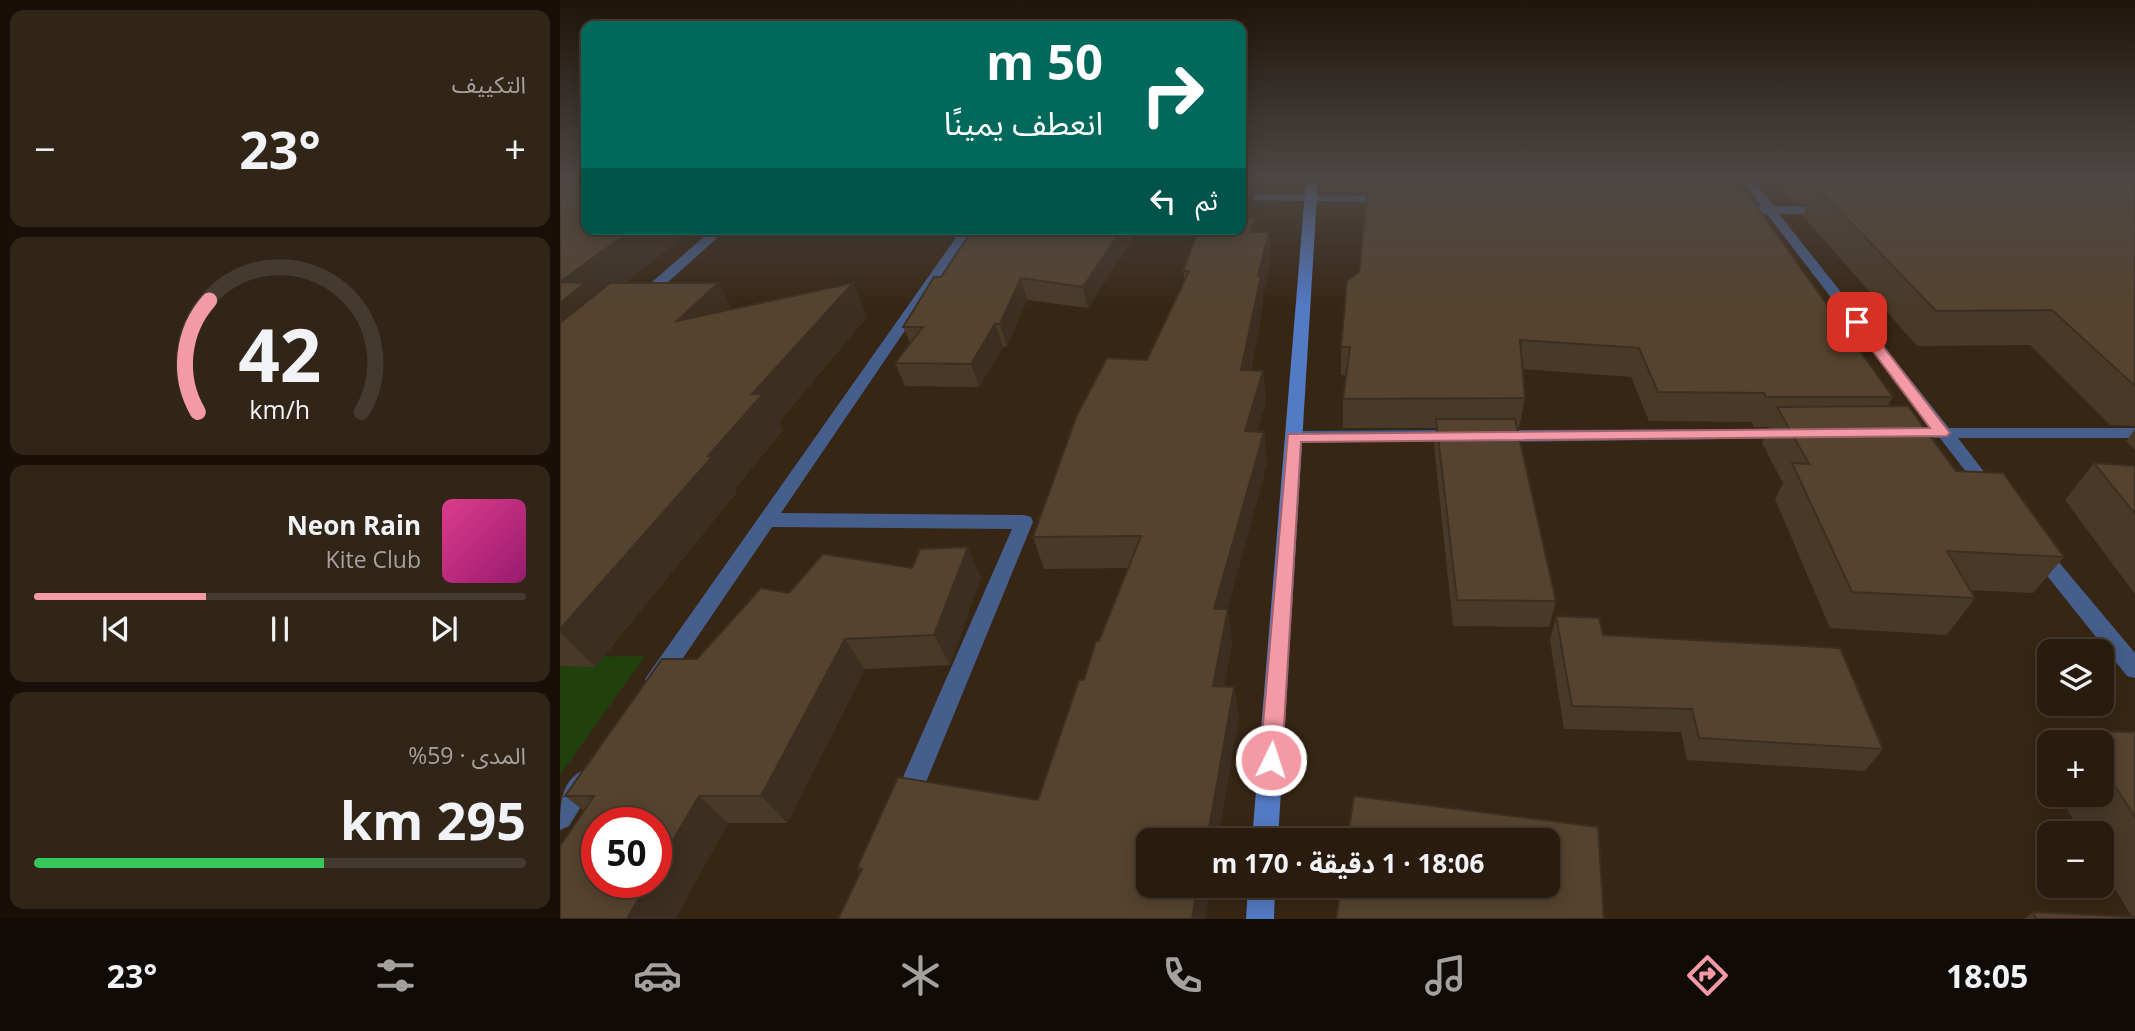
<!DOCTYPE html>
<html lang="ar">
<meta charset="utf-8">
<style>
:root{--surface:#291c0f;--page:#312518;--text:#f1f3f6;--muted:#a5a19e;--line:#453a2f;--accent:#f49aa6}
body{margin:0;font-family:"Open Sans","Noto Sans Arabic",sans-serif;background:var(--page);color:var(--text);direction:rtl;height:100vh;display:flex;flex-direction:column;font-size:26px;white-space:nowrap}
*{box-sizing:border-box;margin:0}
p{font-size:23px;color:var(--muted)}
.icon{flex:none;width:38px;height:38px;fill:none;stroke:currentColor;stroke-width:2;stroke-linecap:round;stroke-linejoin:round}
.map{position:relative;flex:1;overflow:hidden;direction:ltr}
.panel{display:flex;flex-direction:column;gap:10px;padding:10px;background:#170f08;width:560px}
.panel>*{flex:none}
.guide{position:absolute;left:21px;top:21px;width:665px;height:214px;border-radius:14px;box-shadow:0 4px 18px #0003,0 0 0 2px var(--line);direction:rtl;background:#00695c;color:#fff;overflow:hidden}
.controls{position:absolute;left:1477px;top:639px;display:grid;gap:14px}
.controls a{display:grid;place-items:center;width:77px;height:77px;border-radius:14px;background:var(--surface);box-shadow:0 4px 18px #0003,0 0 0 2px var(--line);font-size:35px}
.speed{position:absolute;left:21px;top:807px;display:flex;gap:14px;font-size:35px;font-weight:700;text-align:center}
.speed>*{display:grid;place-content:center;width:91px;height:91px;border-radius:50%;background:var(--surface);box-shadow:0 4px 18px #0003,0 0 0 2px var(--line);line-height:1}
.speed .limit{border:10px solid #d22;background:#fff;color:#111}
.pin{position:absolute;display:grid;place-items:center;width:60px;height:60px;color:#fff;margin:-30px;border-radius:14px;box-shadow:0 4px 10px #0006}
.me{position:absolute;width:77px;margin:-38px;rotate:4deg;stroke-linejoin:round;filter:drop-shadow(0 0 5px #0008)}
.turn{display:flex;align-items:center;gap:24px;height:147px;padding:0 28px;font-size:32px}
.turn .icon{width:91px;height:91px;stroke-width:2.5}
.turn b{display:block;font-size:49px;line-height:60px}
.then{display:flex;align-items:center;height:66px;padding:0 28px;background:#0003;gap:14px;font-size:26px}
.big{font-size:52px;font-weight:700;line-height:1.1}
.panel .card{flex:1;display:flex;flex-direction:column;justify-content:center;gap:10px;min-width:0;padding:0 24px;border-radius:14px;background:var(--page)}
.panel .dial{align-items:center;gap:0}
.dial svg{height:182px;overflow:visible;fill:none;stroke:var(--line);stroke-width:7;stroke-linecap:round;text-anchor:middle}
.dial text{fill:var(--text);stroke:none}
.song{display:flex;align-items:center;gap:21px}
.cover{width:84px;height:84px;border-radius:10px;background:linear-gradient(135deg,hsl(330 70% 55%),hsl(320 70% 35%))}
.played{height:7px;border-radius:4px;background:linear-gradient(90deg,var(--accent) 35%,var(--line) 35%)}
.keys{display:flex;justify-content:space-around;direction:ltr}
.heat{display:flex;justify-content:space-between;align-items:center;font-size:38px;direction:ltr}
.charge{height:10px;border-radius:5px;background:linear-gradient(90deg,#34c759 59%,var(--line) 0)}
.trip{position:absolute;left:576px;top:828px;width:424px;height:70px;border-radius:14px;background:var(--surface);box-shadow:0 4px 18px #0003,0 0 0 2px var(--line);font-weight:700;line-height:70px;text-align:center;direction:rtl}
.dock{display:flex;height:112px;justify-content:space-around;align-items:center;background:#100b06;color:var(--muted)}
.dock .icon{width:49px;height:49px}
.dock .selected{color:var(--accent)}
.dock b{font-size:32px;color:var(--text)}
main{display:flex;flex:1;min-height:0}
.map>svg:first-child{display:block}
</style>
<main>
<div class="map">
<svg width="1575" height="919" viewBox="0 0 1575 919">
<rect width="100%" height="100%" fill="#372614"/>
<polygon fill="#20400c" points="85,656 0,775 0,657"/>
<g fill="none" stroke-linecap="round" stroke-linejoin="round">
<g fill="#455e8c" fill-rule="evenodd">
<polygon points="1181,179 1192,179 1214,206 1271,207 1271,213 1267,214 1219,214 1389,428 1575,428 1575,438 1398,438 1438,490 1435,494 1423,494 1380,438 1338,437 1336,433 1338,429 1371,428 1207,214 1172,213 1172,207 1201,206"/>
<polygon points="681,194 830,196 836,199 830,202 681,200"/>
<polygon points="153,229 167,229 87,301 77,301 77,295"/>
<polygon points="402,229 414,229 221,513 464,515 471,517 473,522 355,809 346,812 337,809 333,800 452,529 212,527 104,686 96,689 88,686 85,679"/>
<polygon points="1229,429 1235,430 1237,434 1235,438 938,442 930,436 938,430"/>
<polygon points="896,430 904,436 902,440 734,443 726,437 734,431"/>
<polygon points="1480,546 1487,548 1575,653 1575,678 1567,676 1473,558 1470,553 1473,548"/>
<path d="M24,770L33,774L36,782L9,826L0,830C0,806 0,780 24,770Z"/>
</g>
<g fill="#537ac4" fill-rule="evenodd">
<polygon points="746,179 758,179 718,840 692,840"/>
<polygon points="688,886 715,886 714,919 686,919"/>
</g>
</g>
<g fill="#493a28">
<polygon points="0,179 66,283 158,283 172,309 293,283 307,317 219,422 223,430 175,489 177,492 35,667 0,666"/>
<polygon points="681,179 697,179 695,191 693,191 694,202 692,217 695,217 696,232 709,232 711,260 703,296 703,305 691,370 703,371 706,402 697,431 704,432 707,464 667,609 672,641 664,687 674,687 679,718 588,886 651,886 645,919 301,872 297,868 478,800 568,568 484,569 473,537 587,360 625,281 623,271"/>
<polygon points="732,179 744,179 742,190 732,191"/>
<polygon points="760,179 1172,179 1174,183 1172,190 1333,397 1328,406 1396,471 1504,557 1473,593 1410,590 1415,598 1387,635 1270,628 1215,499 1223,483 1202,443 1209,427 1194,427 1192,422 1089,421 1071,377 962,369 965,398 959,428 958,428 996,601 989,627 893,626 874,445 876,428 783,428 783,399 786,376 781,375 781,347 799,272 808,192 760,191"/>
<polygon points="1211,179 1575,179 1575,426 1550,425 1470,345 1357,346 1243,216 1248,204 1233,204"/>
<polygon points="413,229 579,229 528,308 467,300 447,346 443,347 419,387 345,386 335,363 350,343 343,327 381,277"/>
<polygon points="1575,429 1575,450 1566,441"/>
<polygon points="1534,463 1575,466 1575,594 1505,500"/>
<polygon points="352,568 421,577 390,665 305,669 227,823 168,823 115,919 0,919 24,811 5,796 137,659 229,593"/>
<polygon points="996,616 1043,635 1323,749 1305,771 1127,760 1121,732 1004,729 990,640"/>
<polygon points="1518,731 1575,732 1575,919 1464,919 1473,912 1572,917 1542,867 1542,833 1521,833 1498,794 1542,794 1542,742 1506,742"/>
<polygon points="1489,758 1489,780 1481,766"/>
</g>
<g fill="#3c2f21">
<polygon points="691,179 694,202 689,244 687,217"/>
<polygon points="695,217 697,245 691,232"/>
<polygon points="73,229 133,229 39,304 0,359 0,282"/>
<polygon points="562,229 579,229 528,308 523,287"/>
<polygon points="709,232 711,260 703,296 703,305 685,401 681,370 698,276"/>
<polygon points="461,278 467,300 447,346 440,324"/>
<polygon points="158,283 177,317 117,321"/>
<polygon points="293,283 307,317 219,422 223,430 175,489 177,492 35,667 0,632 0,629 148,456 192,394"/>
<polygon points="435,324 443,347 419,387 411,364"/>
<polygon points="703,371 706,402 688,462 685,431"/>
<polygon points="704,432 707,464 659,641 654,609"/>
<polygon points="408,547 421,577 390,665 374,635"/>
<polygon points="668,609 672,641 659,717 653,686"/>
<polygon points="285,639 305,669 227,823 201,796"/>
<polygon points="674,687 679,718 658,840 647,840"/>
<polygon points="139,796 168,823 115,919 67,919 88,882 96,882 96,869"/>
<polygon points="638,886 651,886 645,919 632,919"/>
</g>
<g fill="#55432f" stroke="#3c2f21" stroke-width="2">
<polygon points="0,179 26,179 26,229 73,229 0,282 25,283 0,303"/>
<polygon points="681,179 691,179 687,217 695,217 691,232 709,232 698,276 701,276 681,370 703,371 685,431 704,432 654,609 668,609 653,686 674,687 647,840 588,840 588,886 638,886 632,919 278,919 302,869 297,868 338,777 478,800 519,680 524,680 536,641 539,641 581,536 473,537 517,415 547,358 587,360 629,271 623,271 639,229 681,229"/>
<polygon points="809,179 1185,190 1333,397 1206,397 1204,393 1098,392 1079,348 960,340 965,398 783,399 790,347 781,347 787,281 799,272"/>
<polygon points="1041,179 1172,179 1174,183"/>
<polygon points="1575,181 1575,386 1492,310 1376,311 1255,185"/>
<polygon points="413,229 562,229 523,287 461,278 440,324 435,324 411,364 335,363 363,327 343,327 374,277 381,277"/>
<polygon points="50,283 158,283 117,321 293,283 192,394 203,394 148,456 153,456 0,629 0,323"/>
<polygon points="1348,406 1396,471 1443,473 1504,557 1387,551 1415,598 1292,592 1232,463 1249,464 1217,407"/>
<polygon points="876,419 955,419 996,601 897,600"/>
<polygon points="1534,463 1575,466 1575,514"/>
<polygon points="408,547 374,635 285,639 201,796 139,796 96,869 96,822 37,822 37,882 88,882 67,919 0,919 0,846 34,796 5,796 102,659 137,659 201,588 229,593 263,554 352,568 360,549"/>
<polygon points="996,616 1039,618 1043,635 1280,648 1323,749 1139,738 1132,709 1012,706"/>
<polygon points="1518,731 1575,732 1575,817 1542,766 1542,742 1526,742"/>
<polygon points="794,796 1038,827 1044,919 776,919 781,886 987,886 987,840 787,840"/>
<polygon points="1473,912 1575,917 1575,919 1476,919"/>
</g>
<linearGradient id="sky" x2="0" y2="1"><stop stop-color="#1e150b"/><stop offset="0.58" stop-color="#4d4745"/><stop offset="1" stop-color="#4d4745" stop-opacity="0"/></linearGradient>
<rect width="1575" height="308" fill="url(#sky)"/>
<polygon fill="#f49aa6" stroke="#9f646c" stroke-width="2" points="1297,318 1302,319 1387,429 1390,433 1387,436 741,442 722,760 719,767 711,770 703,767 700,760 728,434 1370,428 1291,322"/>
</svg>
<div class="controls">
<a><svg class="icon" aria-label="layers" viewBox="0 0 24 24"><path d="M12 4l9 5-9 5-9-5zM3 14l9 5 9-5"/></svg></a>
<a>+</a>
<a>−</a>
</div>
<div class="speed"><div class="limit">50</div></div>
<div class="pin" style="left:1297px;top:322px;background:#d93025"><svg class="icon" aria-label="arrive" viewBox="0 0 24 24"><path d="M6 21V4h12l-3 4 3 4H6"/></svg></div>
<svg class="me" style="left:711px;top:760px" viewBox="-20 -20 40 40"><circle r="17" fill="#f49aa6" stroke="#fff" stroke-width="3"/><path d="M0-11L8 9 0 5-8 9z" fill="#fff"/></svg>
<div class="trip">18:06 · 1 دقيقة · 170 m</div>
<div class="guide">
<div class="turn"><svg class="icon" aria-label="right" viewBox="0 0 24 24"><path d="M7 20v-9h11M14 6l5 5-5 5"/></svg><div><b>50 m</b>انعطف يمينًا</div></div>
<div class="then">ثم<svg class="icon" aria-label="left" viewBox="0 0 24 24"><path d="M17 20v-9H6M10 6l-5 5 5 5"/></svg></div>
</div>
</div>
<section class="panel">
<div class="card"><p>التكييف</p>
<div class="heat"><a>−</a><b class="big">23°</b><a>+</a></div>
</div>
<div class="card dial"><svg viewBox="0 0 100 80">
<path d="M14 69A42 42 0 1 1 86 69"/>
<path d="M14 69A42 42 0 0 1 19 20" stroke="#f49aa6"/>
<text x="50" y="56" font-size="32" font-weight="700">42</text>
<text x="50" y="72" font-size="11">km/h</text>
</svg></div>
<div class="card">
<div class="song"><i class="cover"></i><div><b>Neon Rain</b><p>Kite Club</p></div></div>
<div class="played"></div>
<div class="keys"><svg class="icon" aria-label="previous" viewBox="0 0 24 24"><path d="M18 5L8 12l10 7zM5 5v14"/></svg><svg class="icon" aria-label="pause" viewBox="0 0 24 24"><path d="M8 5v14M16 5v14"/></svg><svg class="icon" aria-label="next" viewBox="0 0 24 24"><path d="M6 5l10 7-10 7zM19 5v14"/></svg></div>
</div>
<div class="card"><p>المدى · 59%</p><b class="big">295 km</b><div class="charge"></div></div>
</section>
</main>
<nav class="dock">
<b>18:05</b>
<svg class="icon selected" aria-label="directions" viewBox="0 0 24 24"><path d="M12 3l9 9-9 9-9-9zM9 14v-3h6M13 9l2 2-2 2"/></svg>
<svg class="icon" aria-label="music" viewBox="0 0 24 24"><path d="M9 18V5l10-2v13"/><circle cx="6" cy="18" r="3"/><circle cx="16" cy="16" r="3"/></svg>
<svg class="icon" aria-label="phone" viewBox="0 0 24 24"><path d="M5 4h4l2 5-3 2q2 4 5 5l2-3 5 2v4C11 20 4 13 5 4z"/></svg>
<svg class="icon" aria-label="climate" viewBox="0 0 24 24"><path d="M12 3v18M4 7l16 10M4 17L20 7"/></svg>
<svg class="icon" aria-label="car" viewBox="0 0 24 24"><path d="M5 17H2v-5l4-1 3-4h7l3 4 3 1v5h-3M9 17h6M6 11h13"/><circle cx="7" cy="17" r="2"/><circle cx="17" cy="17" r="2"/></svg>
<svg class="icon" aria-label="filters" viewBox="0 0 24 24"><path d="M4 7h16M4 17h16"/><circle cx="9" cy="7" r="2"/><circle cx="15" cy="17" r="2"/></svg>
<b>23°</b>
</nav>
